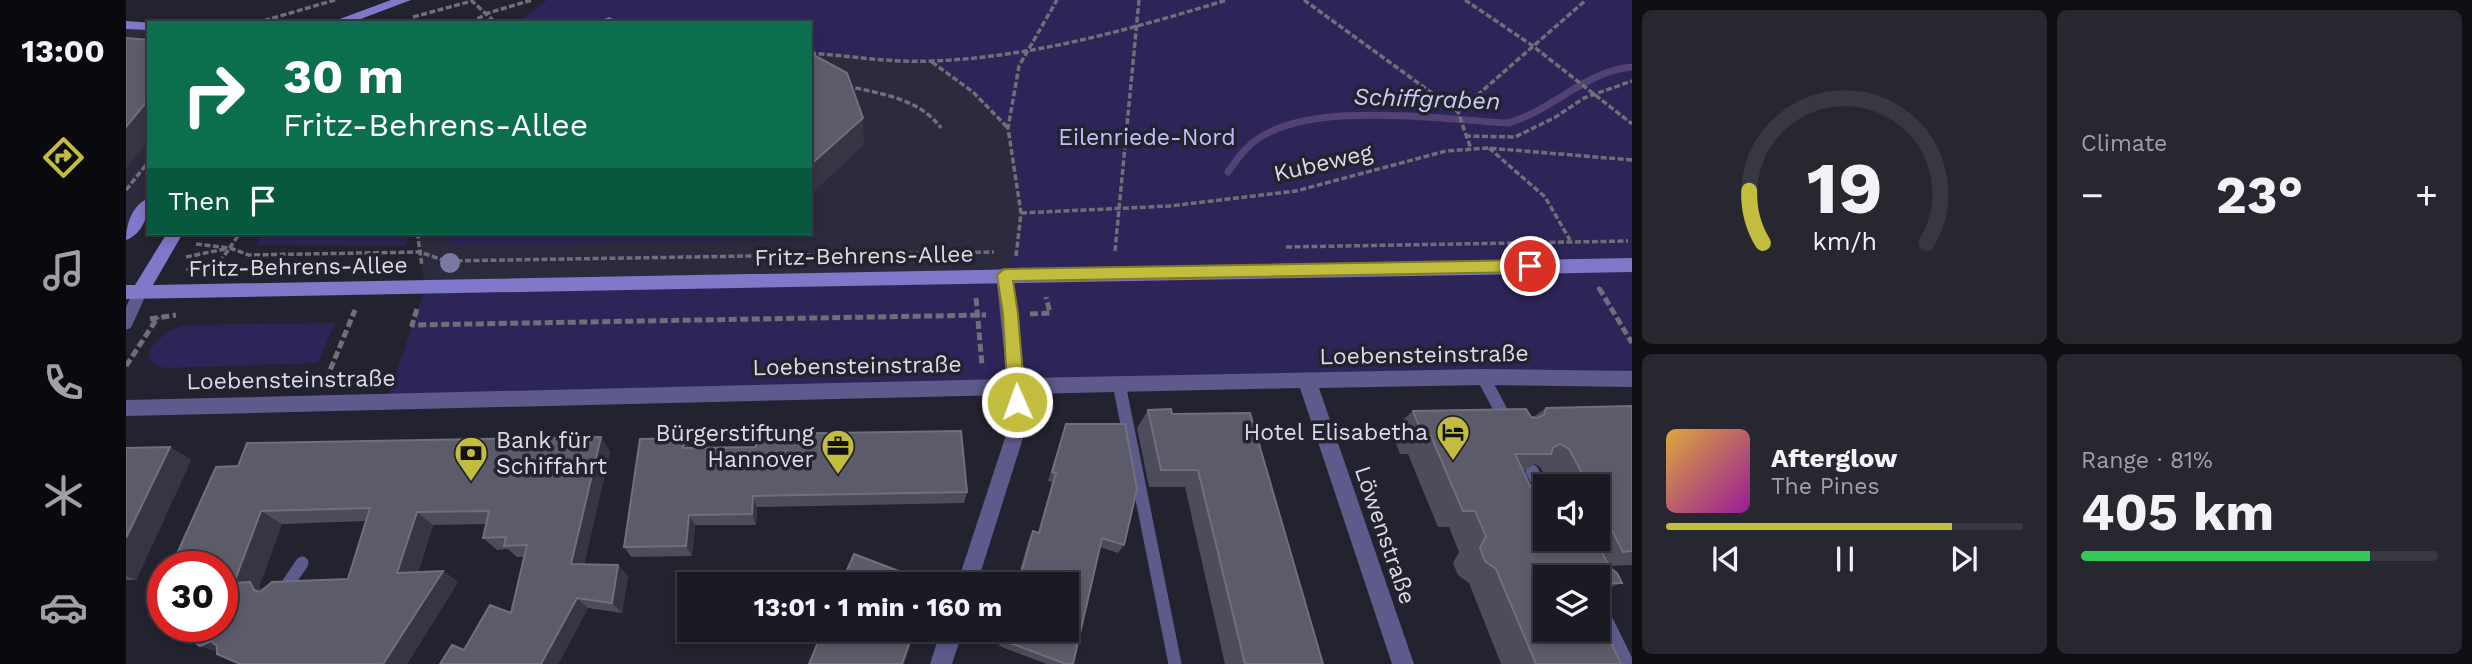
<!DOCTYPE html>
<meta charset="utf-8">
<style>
:root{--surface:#1a1a23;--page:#272730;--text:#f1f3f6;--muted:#9fa1a6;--line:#383841;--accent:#c2bd3f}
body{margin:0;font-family:"Work Sans",sans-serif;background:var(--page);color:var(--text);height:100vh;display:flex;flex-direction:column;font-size:26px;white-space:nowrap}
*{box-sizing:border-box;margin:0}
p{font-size:23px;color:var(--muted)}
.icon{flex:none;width:38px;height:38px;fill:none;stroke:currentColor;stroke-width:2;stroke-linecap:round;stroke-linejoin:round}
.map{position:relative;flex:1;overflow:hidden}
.details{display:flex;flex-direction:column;gap:10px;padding:10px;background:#0e0e13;width:840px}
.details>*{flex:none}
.banner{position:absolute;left:21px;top:21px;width:665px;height:214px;border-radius:0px;box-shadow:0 4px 10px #0003,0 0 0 2px var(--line);background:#0b6e4f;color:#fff;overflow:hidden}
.fabs{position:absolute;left:1407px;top:474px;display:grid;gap:14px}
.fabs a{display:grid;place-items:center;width:77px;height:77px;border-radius:0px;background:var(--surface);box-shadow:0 4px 10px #0003,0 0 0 2px var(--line);font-size:35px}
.speed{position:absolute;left:21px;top:551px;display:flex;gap:14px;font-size:35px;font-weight:700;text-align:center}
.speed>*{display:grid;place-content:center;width:91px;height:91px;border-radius:50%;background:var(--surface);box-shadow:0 4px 10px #0003,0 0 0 2px var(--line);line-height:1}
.speed .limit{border:10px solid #d22;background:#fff;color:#111}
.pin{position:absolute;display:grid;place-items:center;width:60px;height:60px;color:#fff;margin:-30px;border:4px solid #fff;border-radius:50%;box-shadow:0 2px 7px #0007}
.me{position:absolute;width:77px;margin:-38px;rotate:358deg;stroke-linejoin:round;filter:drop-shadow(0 0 5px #0008)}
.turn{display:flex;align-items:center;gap:24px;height:147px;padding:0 21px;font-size:32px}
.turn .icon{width:91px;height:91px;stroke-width:2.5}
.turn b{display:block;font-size:49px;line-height:60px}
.then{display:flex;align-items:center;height:66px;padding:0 21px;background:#0003;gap:14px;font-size:26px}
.big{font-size:52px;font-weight:700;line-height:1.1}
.details .card{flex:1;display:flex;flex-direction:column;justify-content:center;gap:10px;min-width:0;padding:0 24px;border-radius:10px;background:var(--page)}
.details .dial{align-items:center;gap:0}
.dial svg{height:182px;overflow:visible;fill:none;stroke:var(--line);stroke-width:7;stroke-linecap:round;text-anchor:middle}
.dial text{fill:var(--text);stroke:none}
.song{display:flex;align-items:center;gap:21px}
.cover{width:84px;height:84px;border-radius:10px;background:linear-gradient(135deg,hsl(40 70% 55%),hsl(300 70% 35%))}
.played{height:7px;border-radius:4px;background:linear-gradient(90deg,var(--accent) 80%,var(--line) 80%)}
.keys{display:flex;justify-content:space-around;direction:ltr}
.heat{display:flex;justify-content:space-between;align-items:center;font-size:38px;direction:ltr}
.charge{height:10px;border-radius:5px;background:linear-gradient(90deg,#34c759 81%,var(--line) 0)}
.details .tiles{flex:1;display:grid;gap:10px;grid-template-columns:repeat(2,1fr)}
.trip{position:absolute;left:551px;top:572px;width:402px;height:70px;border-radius:0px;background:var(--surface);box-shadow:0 4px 10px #0003,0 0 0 2px var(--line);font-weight:700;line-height:70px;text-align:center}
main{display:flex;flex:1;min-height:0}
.tab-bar{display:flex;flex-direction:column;width:126px;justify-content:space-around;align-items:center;background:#0a0a0e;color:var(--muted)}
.tab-bar .icon{width:49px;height:49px}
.tab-bar .current{color:var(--accent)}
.tab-bar b{font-size:32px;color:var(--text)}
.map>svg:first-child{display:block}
</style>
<main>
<nav class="tab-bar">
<b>13:00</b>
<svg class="icon current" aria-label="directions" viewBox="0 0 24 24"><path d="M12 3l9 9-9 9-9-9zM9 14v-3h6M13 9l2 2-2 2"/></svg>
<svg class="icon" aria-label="music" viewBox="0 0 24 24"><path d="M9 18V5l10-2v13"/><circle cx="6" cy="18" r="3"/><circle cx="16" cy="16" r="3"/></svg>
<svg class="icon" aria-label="phone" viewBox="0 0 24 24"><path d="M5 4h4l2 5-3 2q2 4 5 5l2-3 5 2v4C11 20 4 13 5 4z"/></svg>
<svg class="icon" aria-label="climate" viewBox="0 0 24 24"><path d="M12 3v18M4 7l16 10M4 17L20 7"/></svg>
<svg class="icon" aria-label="car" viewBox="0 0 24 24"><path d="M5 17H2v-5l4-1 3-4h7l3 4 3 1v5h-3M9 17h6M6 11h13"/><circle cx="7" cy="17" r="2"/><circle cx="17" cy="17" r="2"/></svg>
</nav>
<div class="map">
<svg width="1506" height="664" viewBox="0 0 1506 664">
<rect width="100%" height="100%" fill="#23222f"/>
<g fill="#2c2b3e">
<polygon points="0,25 23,26 23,204 0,234"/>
<polygon points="684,53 805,61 844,90 870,113 882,128 896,212 892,252 878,275 299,288 292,238 294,233 684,233"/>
</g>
<g fill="#2d2558">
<polygon points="421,0 1506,0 1506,378 260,403 299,288 878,275 891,252 896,212 881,128 870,113 844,90 805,61 684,53 684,23 391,23"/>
<polygon points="136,233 285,233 278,246 130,245"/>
<polygon points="304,233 644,233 640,240 332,245 303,235"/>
<path d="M209,323L192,363L41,368C0,362 38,329 60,325Z"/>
</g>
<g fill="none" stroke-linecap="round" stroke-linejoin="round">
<path stroke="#524274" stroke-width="7" d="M1102,172C1108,164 1114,154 1122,147C1172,97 1316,120 1382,123C1426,111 1459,71 1506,67"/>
<g stroke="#6f6e79" stroke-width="3.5" stroke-dasharray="6 2.5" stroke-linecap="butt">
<polyline points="1178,0 1332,112 1345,149"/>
<polyline points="1339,0 1407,46 1506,124"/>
<polyline points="287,17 346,1 370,23"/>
<polyline points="130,23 209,0"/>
<polyline points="344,23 362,13 406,0"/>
<path d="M684,53C725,56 766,63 807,61C908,57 1005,29 1101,0"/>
<polyline points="806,62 847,92 882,128"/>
<path d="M721,86C755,94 793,98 815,128"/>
<polyline points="1332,112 1460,0"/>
<polyline points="1339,136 1389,137 1428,118 1458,98 1506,81"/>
<polyline points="1363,148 1419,197 1444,240"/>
<polyline points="0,190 23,161"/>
<polyline points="895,213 1044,206 1170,191 1320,151 1362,148 1506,160"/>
<polyline points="294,233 292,238 296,266"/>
<polyline points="70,244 104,248 123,255 294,252 320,261 868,252"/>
<polyline points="1160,247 1502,241"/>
<polyline points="989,251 1013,0"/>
<polyline points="890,256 895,213 882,128 893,66 931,0"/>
<polyline points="60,257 99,249"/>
<polyline points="89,269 114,233"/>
<polyline points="61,271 71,256"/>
<polyline points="1472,287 1474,290"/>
</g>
<g stroke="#6f6e79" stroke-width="5" stroke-dasharray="8 3.5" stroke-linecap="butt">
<polyline points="1473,288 1506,343"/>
<polyline points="850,298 856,365"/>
<polyline points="291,309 286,325 860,315"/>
<polyline points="904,314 924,313 920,297"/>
<polyline points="24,319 50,315"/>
<polyline points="0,366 32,317"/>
<polyline points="200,380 229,310"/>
</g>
<g stroke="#5e5a8c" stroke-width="13">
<polyline points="0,323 14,292"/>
<polyline points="1357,377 1382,424"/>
<polyline points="993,384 1049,664"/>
<polyline points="1406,471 1419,496"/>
<polyline points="1440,539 1459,578"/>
<polyline points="156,593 176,563"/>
<polyline points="1472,603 1502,664"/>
</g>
<g fill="#5e5a8c" fill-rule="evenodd">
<polygon points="878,268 884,270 886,275 899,378 1357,369 1506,371 1506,387 1357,385 1193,388 1288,664 1266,664 1174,388 900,394 897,438 851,584 831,584 879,438 881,395 0,416 0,400 881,379 870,275 872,270"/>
<polygon points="815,630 837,630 826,664 804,664"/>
</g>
<g fill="#8078c8" fill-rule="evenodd">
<polygon points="265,0 285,0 224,23 203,23"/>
<polygon points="0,21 27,23 23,23 23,30 0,29"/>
<path d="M23,198C23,214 17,234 0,240C0,224 6,205 23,198Z"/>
<polygon points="41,233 57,233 27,285 1506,258 1506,272 0,299 0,285 9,285"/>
</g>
</g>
<circle fill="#7b78a1" cx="324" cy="263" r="10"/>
<g fill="#4d4c5a" fill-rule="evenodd">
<path d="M1506,406V565L1482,566L1496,583L1472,592V578H1419L1495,664H1375L1343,583L1332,575L1327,563L1333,552L1323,527H1312L1282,454H1274L1265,430L1287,411L1407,417L1420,408ZM1409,464L1414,467L1424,486H1472V539H1450L1452,542H1431L1397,471Z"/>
<polygon points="1022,410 1046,414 1197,664 1099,664 1059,487 1023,487 1011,428"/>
<polygon points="940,424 998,545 992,553 974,547 947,664 921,664 873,646 878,630 942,630 942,584 890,584 903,539 907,531 912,533 926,482 922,481"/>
<path d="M475,437L484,452L458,564L492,565L502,576L496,613L462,608L432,664H314L338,650L385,613L398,557H391L382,549L371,550L357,538L360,524L307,525L292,572L317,571L332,582L281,664H114L96,626L112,466ZM240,521L222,579L137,589L133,587L156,524Z"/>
<polygon points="559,438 563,448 841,492 838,503 631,507 630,525 569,525 566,556 505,557 498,547"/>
<polygon points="44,447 65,460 10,580 0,580 0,448"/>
<polygon points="37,587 37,620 24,615"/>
</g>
<g fill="#363543">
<polygon points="23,99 23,139 0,168 0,127"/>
<polygon points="737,118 738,145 684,195 684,165"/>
<polygon points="475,437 484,452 456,575 445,564"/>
<polygon points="559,438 564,450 557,448"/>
<polygon points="44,447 65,460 10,580 0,576 0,538"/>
<polygon points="627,496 631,507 630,525 626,514"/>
<polygon points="135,511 156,524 133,587 147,593 150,600 108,583"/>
<polygon points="291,512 307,525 288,584 271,573"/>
<polygon points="563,515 569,525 566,556 560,546"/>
<polygon points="492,565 502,576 496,613 486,603"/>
<polygon points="317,571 332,582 281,664 257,664"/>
<polygon points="451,598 462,608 432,664 415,664"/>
<polygon points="788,630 790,630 778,664 776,664"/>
<polygon points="85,641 100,655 74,646"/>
</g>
<g fill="#5c5b69" stroke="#706f7c" stroke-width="2" fill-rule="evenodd">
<polygon points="483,18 493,23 470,23"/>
<polygon points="0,38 23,40 23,99 0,127"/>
<polygon points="684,53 721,73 737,118 684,165"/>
<polygon points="1506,406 1506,551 1497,552 1472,504 1472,486 1463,486 1443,449 1434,444 1427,448 1425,454 1389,454 1419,517 1419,539 1430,539 1431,542 1470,541 1484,568 1491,573 1496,583 1472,583 1472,578 1419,578 1419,630 1472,630 1472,614 1495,664 1410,664 1370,569 1359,561 1354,548 1360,536 1349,511 1337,511 1305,436 1297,436 1287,411 1400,409 1405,417 1411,418 1418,415 1420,408"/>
<polygon points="1045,409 1046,414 1124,413 1197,664 1119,664 1072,470 1035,470 1022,410"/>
<polygon points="940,424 999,424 1011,489 998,545 976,538 947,664 940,664 876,640 879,630 942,630 942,584 892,584 907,531 913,533 930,473 926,472"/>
<polygon points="835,431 841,492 627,496 626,514 563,515 560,546 498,547 514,439 559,438 557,448 630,447 631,434"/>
<path d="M475,437L445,564L492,565L486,603L451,598L415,664H314L326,645L338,650L364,605L385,613L401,545L378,546L380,537L357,538L363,511L291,512L271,573L317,571L257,664H114L91,654V646L85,641L74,646L71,644L78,626H96V567H45L90,467L112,466L121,443ZM244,508L222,579L146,582L134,592L128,590L124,582L108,583L135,511Z"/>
<polygon points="44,447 0,538 0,448"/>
<polygon points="728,554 804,583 803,584 715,584"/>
<polygon points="37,587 37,614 24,615"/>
<polygon points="697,630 788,630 776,664 683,664"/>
</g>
<polygon fill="#c2bd3f" stroke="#7e7b29" stroke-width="2" points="1404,260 1411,266 1404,272 887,281 892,314 899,402 897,407 891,409 885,407 882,402 877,314 871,275 878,269"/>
<defs>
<symbol id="hotel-pin" viewBox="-11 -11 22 30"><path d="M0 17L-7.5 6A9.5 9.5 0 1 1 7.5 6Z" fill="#c2bd3f" stroke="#23222f"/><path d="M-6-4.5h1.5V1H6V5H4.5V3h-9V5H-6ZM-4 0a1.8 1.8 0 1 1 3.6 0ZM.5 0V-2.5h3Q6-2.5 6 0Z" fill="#111"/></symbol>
<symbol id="office-pin" viewBox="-11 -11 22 30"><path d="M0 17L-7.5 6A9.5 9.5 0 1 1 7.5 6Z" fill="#c2bd3f" stroke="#23222f"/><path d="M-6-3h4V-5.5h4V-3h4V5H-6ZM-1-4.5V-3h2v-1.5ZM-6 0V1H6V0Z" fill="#111"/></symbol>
<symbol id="bank-pin" viewBox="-11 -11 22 30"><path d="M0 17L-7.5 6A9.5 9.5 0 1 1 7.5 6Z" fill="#c2bd3f" stroke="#23222f"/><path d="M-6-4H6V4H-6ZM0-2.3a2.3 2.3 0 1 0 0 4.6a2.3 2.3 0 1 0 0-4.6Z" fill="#111"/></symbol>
</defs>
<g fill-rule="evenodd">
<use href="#hotel-pin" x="1308" y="413" width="38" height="52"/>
<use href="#office-pin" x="693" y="427" width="38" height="52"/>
<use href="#bank-pin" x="326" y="434" width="38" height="52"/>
</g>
<g text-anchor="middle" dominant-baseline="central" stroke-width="7" stroke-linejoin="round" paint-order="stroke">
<g font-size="23" fill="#c3bffe" stroke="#23222f">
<text x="1021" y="137">Eilenriede-Nord</text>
</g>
<g font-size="23" fill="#dcdbe4" stroke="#23222f">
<text transform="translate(1197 163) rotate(-13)">Kubeweg</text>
<text transform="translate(738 256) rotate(-1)">Fritz-Behrens-Allee</text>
<text transform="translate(172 267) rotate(-1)">Fritz-Behrens-Allee</text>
<text transform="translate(1298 355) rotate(-1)">Loebensteinstraße</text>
<text transform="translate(731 366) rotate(-1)">Loebensteinstraße</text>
<text transform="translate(165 380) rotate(-1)">Loebensteinstraße</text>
<text transform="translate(1259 535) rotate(71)">Löwenstraße</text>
</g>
<g font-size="23" fill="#dcdbe4" stroke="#23222f" text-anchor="end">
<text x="1302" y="432">Hotel Elisabetha</text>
<text x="688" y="433">Bürgerstiftung<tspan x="688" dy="26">Hannover</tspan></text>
<text x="370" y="440" text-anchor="start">Bank für<tspan x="370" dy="26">Schiffahrt</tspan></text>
</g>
<g font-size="24" font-style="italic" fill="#cdcbf5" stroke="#23222f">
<text transform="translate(1301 99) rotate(2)">Schiffgraben</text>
</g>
</g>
</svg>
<div class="fabs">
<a><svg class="icon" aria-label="sound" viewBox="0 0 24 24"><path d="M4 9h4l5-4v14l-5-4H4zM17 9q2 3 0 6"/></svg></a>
<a><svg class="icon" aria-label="layers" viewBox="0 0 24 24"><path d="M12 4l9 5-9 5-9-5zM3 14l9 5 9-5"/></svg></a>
</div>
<div class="speed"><div class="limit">30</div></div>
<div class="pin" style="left:1404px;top:266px;background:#d93025"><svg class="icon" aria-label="arrive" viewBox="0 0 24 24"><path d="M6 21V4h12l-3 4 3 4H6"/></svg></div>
<svg class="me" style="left:891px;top:402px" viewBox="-20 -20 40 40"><circle r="17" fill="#c2bd3f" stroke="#fff" stroke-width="3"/><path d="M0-11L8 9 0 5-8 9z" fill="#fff"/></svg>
<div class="trip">13:01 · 1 min · 160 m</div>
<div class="banner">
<div class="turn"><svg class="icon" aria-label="right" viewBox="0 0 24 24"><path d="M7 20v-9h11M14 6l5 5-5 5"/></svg><div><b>30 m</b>Fritz-Behrens-Allee</div></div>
<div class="then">Then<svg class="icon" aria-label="arrive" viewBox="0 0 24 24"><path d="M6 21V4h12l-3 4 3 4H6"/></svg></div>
</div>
</div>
<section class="details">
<div class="tiles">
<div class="card dial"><svg viewBox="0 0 100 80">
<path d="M14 69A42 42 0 1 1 86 69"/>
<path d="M14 69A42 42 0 0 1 8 46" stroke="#c2bd3f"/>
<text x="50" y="56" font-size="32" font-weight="700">19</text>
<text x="50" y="72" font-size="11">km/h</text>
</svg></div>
<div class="card"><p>Climate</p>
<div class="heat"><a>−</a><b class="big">23°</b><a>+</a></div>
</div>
<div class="card">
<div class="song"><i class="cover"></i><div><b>Afterglow</b><p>The Pines</p></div></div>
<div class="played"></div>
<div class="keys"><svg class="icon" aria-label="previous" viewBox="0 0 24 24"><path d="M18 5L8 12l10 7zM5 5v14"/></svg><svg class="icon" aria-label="pause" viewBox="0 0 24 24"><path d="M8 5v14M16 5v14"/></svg><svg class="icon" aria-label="next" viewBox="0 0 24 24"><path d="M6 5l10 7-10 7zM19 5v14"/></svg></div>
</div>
<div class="card"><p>Range · 81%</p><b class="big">405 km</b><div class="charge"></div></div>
</div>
</section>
</main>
